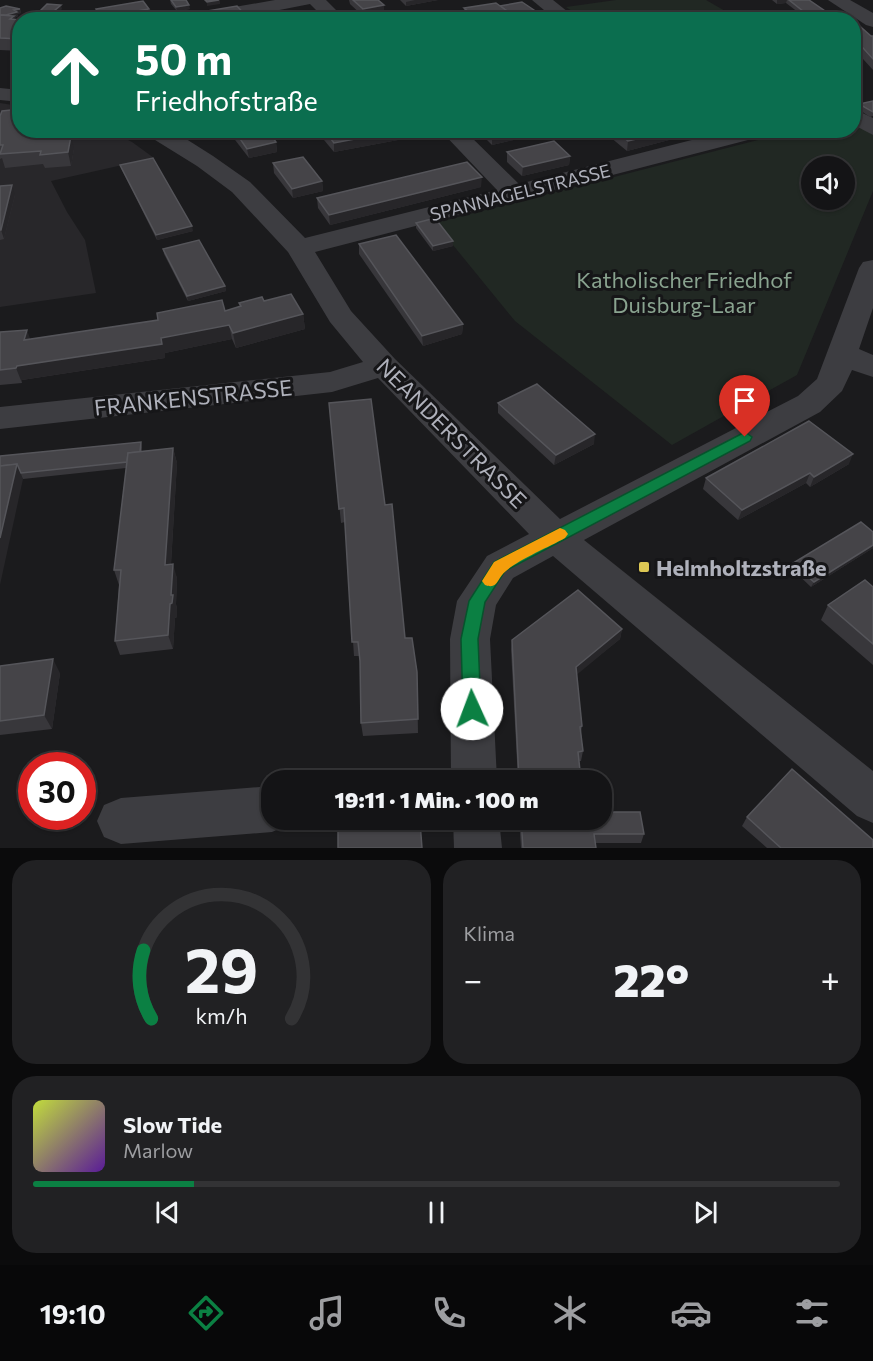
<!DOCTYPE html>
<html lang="de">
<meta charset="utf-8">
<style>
:root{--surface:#141416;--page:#212123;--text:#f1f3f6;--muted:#9d9ea1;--line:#333335;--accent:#0b8043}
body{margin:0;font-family:Commissioner,sans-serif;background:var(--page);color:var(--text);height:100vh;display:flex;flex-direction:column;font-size:22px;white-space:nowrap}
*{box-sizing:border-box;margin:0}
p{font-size:20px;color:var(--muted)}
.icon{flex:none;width:33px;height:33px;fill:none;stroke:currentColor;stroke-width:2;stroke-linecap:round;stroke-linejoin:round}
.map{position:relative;height:848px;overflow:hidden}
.sheet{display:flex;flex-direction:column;gap:12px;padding:12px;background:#0b0b0c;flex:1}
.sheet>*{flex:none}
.guide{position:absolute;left:12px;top:12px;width:849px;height:126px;border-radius:24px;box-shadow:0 2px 4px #0004,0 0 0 2px var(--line);background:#0b6e4f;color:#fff;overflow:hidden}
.controls{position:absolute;left:801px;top:156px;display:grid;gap:12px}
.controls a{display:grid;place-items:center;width:54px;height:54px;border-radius:50%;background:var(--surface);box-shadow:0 2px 4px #0004,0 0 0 2px var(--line);font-size:30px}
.speed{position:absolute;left:18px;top:752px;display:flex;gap:12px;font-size:30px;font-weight:700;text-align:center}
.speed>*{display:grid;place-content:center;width:78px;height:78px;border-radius:50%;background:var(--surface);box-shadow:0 2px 4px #0004,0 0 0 2px var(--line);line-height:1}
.speed .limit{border:9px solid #d22;background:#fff;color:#111}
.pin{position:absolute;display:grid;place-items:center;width:51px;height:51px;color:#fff;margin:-62px -26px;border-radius:50% 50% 50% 0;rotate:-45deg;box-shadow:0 0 6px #0007}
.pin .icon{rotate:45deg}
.me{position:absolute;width:66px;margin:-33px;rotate:358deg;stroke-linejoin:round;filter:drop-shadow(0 0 4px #0008)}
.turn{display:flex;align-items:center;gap:21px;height:126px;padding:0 24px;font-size:27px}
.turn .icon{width:78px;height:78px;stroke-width:2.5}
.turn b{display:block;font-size:42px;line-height:51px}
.big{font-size:45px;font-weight:800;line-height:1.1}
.sheet .tile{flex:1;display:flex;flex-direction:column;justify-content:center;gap:9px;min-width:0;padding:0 21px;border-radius:24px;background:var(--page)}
.sheet .dial{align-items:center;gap:0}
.dial svg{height:156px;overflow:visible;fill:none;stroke:var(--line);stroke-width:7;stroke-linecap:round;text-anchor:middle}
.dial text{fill:var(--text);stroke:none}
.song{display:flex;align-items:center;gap:18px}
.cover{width:72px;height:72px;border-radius:9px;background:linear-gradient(135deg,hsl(70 70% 55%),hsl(270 70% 35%))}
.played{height:6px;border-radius:3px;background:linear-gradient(90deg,var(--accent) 20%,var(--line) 20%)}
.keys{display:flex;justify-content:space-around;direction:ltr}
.heat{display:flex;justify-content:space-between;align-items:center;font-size:33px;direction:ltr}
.sheet .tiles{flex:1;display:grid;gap:12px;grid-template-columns:1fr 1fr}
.tile:last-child{grid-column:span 2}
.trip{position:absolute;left:261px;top:770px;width:351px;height:60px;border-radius:24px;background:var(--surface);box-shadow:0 2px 4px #0004,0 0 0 2px var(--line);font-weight:800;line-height:60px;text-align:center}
.menu{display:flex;height:96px;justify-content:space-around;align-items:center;background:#080809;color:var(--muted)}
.menu .icon{width:42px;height:42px}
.menu .selected{color:var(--accent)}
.menu b{font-size:27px;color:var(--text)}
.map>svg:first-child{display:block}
</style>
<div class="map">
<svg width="873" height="848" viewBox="0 0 873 848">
<rect width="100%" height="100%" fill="#1b1b1d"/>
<polygon fill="#28272a" points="0,103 19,106 20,130 110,131 132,142 154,158 51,181 67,212 85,240 96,293 0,307"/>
<g fill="#212823" fill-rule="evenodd">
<polygon points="616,0 706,0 739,19 584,19 566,7"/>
<path d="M854,122L873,135V191L797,375L672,445L515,321L435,223L758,140L745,131L854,130ZM812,166H844V200H812Z"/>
</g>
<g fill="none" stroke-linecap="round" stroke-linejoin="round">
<g fill="#3d3d41" fill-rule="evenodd">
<polygon points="275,0 326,0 346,20 326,20 310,4 228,20 185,20 187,16 194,14"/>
<polygon points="532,0 553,0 578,20 556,20"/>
<polygon points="828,0 850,0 873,13 873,27 866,25"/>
<polygon points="0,88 20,90 20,102 0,100"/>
<polygon points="854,109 873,118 873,135 854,125"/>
<polygon points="144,130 172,130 213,156 250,182 305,238 497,190 440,130 464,130 519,184 731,130 748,130 751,135 748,140 315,252 351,311 395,359 560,519 798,396 817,379 859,268 863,262 873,260 873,308 859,349 873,355 873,377 852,370 842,391 820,412 584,540 873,771 873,823 857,816 553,556 513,578 496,605 490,639 497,780 451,780 450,639 457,601 487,556 529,534 378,378 332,392 0,429 0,407 330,372 363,362 330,322 288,252 232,192 197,166 147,135"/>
<polygon points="272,786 272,819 291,819 288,825 272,832 121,844 104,837 97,821 104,805 121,798"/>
<polygon points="453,819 499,819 502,848 454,848"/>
</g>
</g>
<g fill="#38373b">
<polygon points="170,0 190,9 177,11 171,4"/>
<polygon points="349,0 378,0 384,5 384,13 364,17 350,4"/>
<polygon points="400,0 438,0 406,6"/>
<polygon points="772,0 809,0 828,13 827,17 807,19 786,3 777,4"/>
<polygon points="500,6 534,10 533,14 507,19 468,20 464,16 464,8"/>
<polygon points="0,8 20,9 21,13 17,14 18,16 14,18 15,20 20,20 20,51 0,50"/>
<polygon points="854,21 871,36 873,36 873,70 854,49"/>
<polygon points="873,101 873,116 870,117 858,109 859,104"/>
<polygon points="0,116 20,130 59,130 61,137 74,149 71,166 45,168 43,164 5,168 2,158 0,159"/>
<polygon points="232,130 267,130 276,142 277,152 249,158 232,136"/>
<polygon points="430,130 430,134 334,152 324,140 323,131"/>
<polygon points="477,130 518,130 518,139 492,145"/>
<polygon points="610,130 670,130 671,131 669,140 627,151 610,137"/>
<polygon points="507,152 570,156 569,165 522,176 507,162"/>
<polygon points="273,163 322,181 323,191 293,198 274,173"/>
<polygon points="120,165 193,231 157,240 122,170"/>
<polygon points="0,186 15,195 4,239 0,240"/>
<polygon points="481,187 330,225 318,208 317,198"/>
<polygon points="416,223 453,246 433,251 416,228"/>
<polygon points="359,244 463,324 462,334 423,346 359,254"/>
<polygon points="163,249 225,286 226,291 188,301 164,254"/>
<polygon points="264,301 303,314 305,329 236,348 232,339 165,353 165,358 22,380 22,383 0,385 0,332 30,339 225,311 240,307 239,303"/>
<polygon points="329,403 385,505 405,638 417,672 418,733 363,736 361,723 360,656 354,656 345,522 341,523"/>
<polygon points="498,403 594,444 554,465 498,413"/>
<polygon points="141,442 142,447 142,451 173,448 177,463 171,564 177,578 176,604 177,609 177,617 175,618 173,649 120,655 115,641 119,585 114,570 126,468 23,479 0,456"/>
<polygon points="849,464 810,487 806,483 738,520 703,489 706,478"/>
<polygon points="873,532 873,548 811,587 791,568 793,563"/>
<polygon points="873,587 873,665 821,620 828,605"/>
<polygon points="622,629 620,639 576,674 582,726 581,733 583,751 581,761 579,761 581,780 518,780 511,650 512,640"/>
<polygon points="0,666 60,673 52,729 0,735"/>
<polygon points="747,817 873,848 767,848 742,826"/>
<polygon points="519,819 585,819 585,820 644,834 641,843 595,843 596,848 521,848"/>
</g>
<g fill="#272629">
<polygon points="220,0 220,4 207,6 207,2"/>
<polygon points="415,0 438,0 406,6 406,2"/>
<polygon points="777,0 787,0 786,3 777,4"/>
<polygon points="61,5 62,9 51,20 45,20"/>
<polygon points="189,5 190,9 177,11 176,7"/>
<polygon points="384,5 384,13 364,17 363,9"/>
<polygon points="20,9 21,13 17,14 18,16 14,18 17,27 3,16 14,10"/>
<polygon points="149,9 150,13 111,20 101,20 101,17"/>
<polygon points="534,10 533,14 505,20 475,20 475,17 507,11"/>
<polygon points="828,13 827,17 807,19 808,15"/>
<polygon points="247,17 247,20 232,20"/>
<polygon points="56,130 59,130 61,138 55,137"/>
<polygon points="403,130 430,130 430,134 334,152 334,143"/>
<polygon points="516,130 518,130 518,139 492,145 492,136"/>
<polygon points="671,131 669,140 627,151 628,141"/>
<polygon points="71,136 74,149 71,166 68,152"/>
<polygon points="276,142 277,152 249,158 247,149"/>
<polygon points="570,156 569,165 522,176 523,167"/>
<polygon points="482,177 481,187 330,225 329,215"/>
<polygon points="322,181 323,191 293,198 292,189"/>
<polygon points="12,185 15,195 4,239 1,230"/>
<polygon points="192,226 193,231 157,240 156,235"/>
<polygon points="453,241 453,246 433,251 433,246"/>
<polygon points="225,286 226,291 188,301 187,296"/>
<polygon points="303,314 305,329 236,348 233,333"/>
<polygon points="463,324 462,334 423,346 422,336"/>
<polygon points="229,325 232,339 165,353 165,358 22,380 22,383 16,368 17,366"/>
<polygon points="27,330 32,344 24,340"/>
<polygon points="595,434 594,444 554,465 556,455"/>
<polygon points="173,448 177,463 170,579 165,565"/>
<polygon points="853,454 849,464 810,487 814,477"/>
<polygon points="17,464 23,479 0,585 0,538"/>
<polygon points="810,473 806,483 738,520 742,510"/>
<polygon points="873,545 873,548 811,587 814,582"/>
<polygon points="173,564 177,578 176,604 177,609 177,617 175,618 173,649 168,635"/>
<polygon points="622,629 620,639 574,677 576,667"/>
<polygon points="53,659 60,673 52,729 44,715"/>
</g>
<g fill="#454448" stroke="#55555a" stroke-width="1.5">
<polygon points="171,0 186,0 189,5 176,7"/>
<polygon points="205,0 219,0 207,2"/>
<polygon points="353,0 378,0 384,5 363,9"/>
<polygon points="789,0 809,0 828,13 808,15"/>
<polygon points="143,1 149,9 101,17 96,9"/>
<polygon points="522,2 534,10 507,15 507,11 500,6"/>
<polygon points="496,3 507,11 475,17 464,8"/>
<polygon points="47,4 61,5 48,16 43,16 40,20 32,20 35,16"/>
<polygon points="6,6 20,9 14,10 17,12 6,15 0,15 0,8"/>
<polygon points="237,6 247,17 232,20 200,20 195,13"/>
<polygon points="286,11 295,20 269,20 265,14"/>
<polygon points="441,13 449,20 408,19"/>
<polygon points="0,15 14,16 10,19 20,20 20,39 0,38"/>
<polygon points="43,16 67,17 65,20 40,20"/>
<polygon points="849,17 852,20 830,20 828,18"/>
<polygon points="854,21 871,36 873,36 873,59 854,38"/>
<polygon points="873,101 873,112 859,104"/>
<polygon points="20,109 20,130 56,130 55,137 71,136 68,152 40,155 41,151 0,154 3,145 0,145 0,116 2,111"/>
<polygon points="234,130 267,130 276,142 247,149"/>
<polygon points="324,130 403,130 334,143"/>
<polygon points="487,130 516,130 492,136"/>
<polygon points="614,130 670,130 671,131 628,141"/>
<polygon points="554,141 570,156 523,167 507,152"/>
<polygon points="303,157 322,181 292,189 273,163"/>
<polygon points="153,158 192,226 156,235 120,165"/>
<polygon points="467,162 482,177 329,215 317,198"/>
<polygon points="12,185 1,230 0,230 0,186"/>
<polygon points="435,218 453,241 433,246 416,223"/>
<polygon points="396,235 463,324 422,336 359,244"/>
<polygon points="199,240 225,286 187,296 163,249"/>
<polygon points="291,294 303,314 233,333 229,325 161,338 162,344 17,366 16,368 0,370 0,332 27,330 24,340 158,320 157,313 222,300 225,311 241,306 239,303 262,297 264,301"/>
<polygon points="537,384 595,434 556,455 498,403"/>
<polygon points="371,399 385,505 392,504 405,638 412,638 417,672 418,719 361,723 360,661 358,642 352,642 344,508 339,509 329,403"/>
<polygon points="809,421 853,454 814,477 810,473 742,510 706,478"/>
<polygon points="141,442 140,452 128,453 127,462 21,473 17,464 0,466 0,456"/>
<polygon points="173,448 165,565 173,564 171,595 173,595 172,603 170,604 168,635 115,641 121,570 114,570 128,453"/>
<polygon points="17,464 0,538 0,466"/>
<polygon points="861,522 873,532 873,545 814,582 793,563"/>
<polygon points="865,580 873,587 873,644 828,605"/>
<polygon points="578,590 622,629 576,667 582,726 580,727 583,751 578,752 581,780 519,780 512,640"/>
<polygon points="53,659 44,715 0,721 0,666"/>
<polygon points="792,769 873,840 873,848 781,848 747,817"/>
<polygon points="602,812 640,812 644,834 594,834 596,848 523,848 521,819 585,819 585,820 587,819 602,819"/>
<polygon points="420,822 422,848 338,848 338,829"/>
</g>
<polygon fill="#0b8043" stroke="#07532c" stroke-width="1.5" points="745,432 752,437 750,441 505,571 485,602 478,639 481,709 478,715 472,717 465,715 463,709 461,639 469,601 494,562"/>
<path fill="#f59e0b" d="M560,528L565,530L568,534L565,538C549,547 518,560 506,571C497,578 498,590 485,585L482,581L494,562Z"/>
<rect fill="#dcc754" stroke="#161618" stroke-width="2" x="638" y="561" width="12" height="12" rx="3"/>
<g text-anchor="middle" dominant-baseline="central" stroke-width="6" stroke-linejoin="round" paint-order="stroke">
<g font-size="18" fill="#afb1bb" stroke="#161618">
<text transform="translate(520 192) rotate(-14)">SPANNAGELSTRASSE</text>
</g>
<g font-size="22" fill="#89a38f" stroke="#161618">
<text x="684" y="279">Katholischer Friedhof<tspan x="684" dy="25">Duisburg-Laar</tspan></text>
</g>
<g font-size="22" fill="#afb1bb" stroke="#161618">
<text transform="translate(193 397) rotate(-6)">FRANKENSTRASSE</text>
<text transform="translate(452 433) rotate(45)">NEANDERSTRASSE</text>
</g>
<g font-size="22" font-weight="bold" fill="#afb1bb" stroke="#161618" text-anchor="start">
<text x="656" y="567">Helmholtzstraße</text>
</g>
</g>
</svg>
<div class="controls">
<a><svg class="icon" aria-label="sound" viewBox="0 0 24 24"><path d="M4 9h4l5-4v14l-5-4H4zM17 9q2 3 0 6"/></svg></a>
</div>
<div class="speed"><div class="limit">30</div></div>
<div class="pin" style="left:745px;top:437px;background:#d93025"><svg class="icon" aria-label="arrive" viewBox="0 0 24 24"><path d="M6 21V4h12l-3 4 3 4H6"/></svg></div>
<svg class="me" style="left:472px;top:709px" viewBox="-20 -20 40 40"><circle r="19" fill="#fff"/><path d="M0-13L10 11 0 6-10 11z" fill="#0b8043"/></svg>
<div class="trip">19:11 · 1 Min. · 100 m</div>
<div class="guide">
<div class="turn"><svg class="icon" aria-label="ahead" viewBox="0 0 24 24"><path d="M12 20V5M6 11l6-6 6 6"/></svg><div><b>50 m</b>Friedhofstraße</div></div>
</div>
</div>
<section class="sheet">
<div class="tiles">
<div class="tile dial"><svg viewBox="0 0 100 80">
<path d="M14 69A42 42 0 1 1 86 69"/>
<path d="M14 69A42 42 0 0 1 10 34" stroke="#0b8043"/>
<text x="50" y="56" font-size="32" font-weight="700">29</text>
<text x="50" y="72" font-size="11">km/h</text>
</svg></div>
<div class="tile"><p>Klima</p>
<div class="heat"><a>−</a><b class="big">22°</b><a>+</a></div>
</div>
<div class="tile">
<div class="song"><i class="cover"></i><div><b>Slow Tide</b><p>Marlow</p></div></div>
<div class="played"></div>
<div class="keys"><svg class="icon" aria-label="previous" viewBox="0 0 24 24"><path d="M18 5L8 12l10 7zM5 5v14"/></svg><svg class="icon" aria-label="pause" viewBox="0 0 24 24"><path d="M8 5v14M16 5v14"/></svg><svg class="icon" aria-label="next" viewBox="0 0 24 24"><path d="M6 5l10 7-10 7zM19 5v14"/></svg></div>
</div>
</div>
</section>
<nav class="menu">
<b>19:10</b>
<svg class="icon selected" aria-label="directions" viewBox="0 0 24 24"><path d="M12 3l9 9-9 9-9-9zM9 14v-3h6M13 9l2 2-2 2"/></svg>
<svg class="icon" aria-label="music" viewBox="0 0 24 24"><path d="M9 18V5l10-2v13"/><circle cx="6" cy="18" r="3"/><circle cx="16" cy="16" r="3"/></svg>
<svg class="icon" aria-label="phone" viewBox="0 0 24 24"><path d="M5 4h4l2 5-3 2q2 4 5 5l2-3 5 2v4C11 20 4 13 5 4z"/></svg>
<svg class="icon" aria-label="climate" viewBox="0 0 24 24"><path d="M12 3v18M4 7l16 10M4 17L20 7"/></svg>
<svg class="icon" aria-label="car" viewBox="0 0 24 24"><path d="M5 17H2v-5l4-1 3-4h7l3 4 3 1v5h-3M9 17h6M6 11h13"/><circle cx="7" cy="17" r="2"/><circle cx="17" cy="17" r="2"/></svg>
<svg class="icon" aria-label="filters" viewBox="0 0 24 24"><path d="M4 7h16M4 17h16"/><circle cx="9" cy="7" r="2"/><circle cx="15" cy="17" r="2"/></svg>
</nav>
